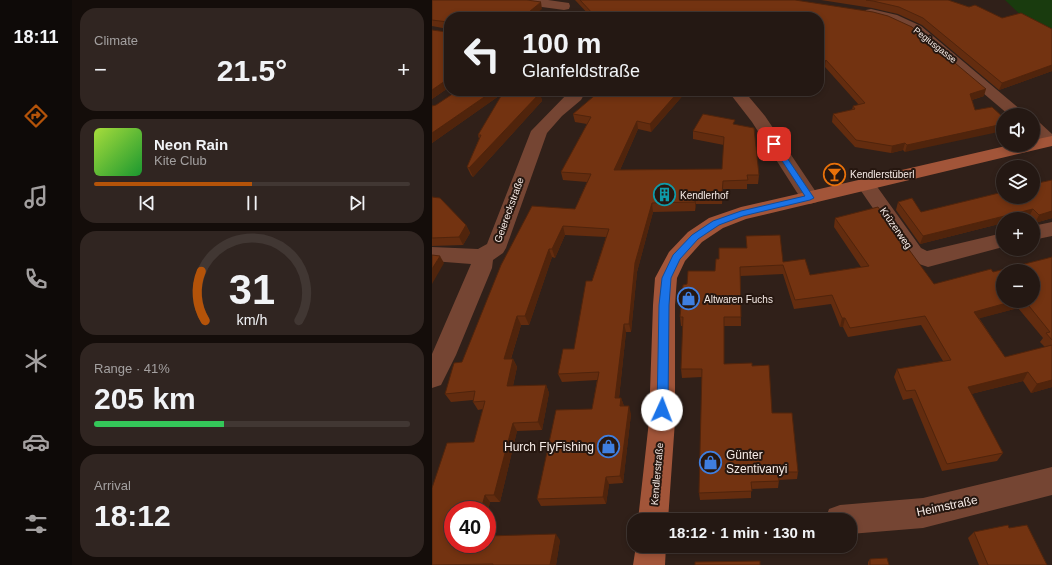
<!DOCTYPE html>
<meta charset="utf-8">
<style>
:root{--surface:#241813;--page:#302521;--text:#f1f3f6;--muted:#a3a0a0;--line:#413733;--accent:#b45309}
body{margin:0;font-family:Helvetica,sans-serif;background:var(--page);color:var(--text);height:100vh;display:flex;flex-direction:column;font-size:15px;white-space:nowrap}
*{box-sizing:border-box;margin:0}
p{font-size:13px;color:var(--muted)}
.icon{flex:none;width:22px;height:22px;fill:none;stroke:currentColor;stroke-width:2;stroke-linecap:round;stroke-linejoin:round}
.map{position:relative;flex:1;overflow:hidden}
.sheet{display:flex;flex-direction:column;gap:8px;padding:8px;background:#140d0a;width:360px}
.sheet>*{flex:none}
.top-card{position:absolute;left:12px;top:12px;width:380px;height:84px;border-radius:16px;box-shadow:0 2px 6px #0003,0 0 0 1px var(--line);background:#241813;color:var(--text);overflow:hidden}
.fabs{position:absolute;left:564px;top:108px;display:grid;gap:8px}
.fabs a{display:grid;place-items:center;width:44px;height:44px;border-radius:50%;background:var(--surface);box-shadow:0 2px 6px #0003,0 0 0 1px var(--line);font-size:20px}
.speed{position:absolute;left:12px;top:501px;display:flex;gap:8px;font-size:20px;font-weight:700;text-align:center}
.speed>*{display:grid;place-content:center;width:52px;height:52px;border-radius:50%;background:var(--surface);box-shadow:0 2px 6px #0003,0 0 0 1px var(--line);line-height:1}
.speed .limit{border:6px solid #d22;background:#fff;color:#111}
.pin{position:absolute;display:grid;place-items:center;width:34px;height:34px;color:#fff;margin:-17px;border-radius:8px;box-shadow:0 2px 6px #0006}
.me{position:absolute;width:44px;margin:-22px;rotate:2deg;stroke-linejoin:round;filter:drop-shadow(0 0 3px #0008)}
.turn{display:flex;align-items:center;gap:14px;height:84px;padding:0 12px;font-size:18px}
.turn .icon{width:52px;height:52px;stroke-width:2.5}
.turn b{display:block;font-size:28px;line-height:34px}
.big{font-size:30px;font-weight:700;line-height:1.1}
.sheet .widget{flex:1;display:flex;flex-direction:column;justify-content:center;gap:6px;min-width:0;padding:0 14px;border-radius:16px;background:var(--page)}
.sheet .dial{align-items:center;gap:0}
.dial svg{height:104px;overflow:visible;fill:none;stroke:var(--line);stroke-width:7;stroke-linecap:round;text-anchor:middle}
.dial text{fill:var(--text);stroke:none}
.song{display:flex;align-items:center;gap:12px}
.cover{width:48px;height:48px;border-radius:6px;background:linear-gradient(135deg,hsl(80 70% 55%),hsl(130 70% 35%))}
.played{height:4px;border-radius:2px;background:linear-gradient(90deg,var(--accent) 50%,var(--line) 50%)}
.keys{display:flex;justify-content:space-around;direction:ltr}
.heat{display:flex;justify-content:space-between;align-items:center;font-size:22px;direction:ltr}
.charge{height:6px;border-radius:3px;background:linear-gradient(90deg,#34c759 41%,var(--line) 0)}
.trip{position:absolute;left:195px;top:513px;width:230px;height:40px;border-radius:16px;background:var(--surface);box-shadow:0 2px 6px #0003,0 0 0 1px var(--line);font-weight:700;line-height:40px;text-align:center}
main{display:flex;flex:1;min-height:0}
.tabs{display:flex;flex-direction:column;width:72px;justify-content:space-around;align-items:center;background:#0e0a08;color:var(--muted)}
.tabs .icon{width:28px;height:28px}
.tabs .active{color:var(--accent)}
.tabs b{font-size:18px;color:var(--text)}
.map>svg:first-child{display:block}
</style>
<main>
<nav class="tabs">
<b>18:11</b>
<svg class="icon active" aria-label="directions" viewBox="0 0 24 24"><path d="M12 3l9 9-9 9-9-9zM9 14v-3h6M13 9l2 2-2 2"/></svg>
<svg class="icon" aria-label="music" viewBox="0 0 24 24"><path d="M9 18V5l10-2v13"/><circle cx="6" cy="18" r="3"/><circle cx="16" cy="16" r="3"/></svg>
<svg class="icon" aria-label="phone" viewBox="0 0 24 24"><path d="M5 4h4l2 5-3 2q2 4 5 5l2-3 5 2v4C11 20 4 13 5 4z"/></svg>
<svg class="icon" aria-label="climate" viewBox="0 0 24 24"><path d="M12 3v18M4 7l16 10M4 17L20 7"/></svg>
<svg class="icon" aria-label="car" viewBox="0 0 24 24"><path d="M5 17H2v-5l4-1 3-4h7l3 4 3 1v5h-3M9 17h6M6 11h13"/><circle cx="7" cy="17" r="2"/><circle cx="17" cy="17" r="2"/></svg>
<svg class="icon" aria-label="filters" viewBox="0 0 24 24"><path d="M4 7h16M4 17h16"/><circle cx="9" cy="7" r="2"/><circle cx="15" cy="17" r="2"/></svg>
</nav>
<section class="sheet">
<div class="widget"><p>Climate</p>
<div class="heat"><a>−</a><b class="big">21.5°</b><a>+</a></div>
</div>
<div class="widget">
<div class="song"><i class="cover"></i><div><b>Neon Rain</b><p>Kite Club</p></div></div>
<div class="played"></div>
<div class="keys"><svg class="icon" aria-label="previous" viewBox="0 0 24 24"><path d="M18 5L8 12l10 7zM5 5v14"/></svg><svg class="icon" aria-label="pause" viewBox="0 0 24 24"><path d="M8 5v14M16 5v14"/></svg><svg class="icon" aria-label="next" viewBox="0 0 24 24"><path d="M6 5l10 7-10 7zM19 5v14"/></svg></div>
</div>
<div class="widget dial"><svg viewBox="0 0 100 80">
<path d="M14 69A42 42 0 1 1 86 69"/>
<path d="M14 69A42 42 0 0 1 11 31" stroke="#b45309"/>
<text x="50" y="56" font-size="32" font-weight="700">31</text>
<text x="50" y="72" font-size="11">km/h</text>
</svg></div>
<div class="widget"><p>Range · 41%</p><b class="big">205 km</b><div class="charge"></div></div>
<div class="widget"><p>Arrival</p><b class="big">18:12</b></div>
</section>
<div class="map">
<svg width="620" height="565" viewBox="0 0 620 565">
<rect width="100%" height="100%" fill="#302019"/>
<polygon fill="#193b0e" points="573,0 620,0 620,33 594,20"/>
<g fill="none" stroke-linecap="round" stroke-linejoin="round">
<g fill="#754533" fill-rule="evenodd">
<polygon points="82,0 116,0 137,3 138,6 137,9 132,10 88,4 84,3"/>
<polygon points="439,9 465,15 489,26 595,115 577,115 479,32 456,21 434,16 432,13 434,10"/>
<polygon points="138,91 154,91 149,100 130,116 115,133 74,248 71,253 61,260 60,268 24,355 9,385 0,388 0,354 39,264 0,261 0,247 46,249 55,244 99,131"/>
<polygon points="296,91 312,91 333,116 388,198 385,202 378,204 371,202 320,122"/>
<polygon points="601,121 607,122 620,134 620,146 612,145 601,135"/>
<polygon points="434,179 441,181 489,248 495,251 571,233 571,247 496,267 481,262 475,258 425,185 427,181"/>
<polygon points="620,222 620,236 601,240 601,226"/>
<polygon points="620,467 620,495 491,528 418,534 418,520 393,520 397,509 408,505 491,498"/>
</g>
<g fill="#a25539" fill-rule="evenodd">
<polygon points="620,136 620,146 314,219 291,228 270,242 253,261 245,278 243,305 243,421 236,520 206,520 217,421 221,305 223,278 237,252 256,232 277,218 309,207 578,145 601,145 601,140"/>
<polygon points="204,546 234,546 233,565 201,565"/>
</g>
</g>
<g fill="#632c0f" fill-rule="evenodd">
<polygon points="0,0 110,9 17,17 17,88 16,88 0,99 0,30 15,32 16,29 0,26"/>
<polygon points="143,0 363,0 552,96 540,100 473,152 471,150 459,153 423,147 400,122 401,114 420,110 421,106 427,105 393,67 387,17 159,17"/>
<polygon points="389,0 516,0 570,18 620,29 620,71 567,90 490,25 466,14 440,8"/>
<polygon points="25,91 108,93 110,101 41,177 39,175 35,167 47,139 46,135 71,93 0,143 0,106 4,105"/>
<polygon points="168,91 253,91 253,93 219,132 206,129 188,170 290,169 292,145 261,139 261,131 303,125 327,175 326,184 315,184 315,189 291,189 290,204 264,204 263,211 221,212 205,272 199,332 194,332 187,398 189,398 192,406 199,414 191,483 177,484 174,504 109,506 105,499 160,409 165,380 130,382 126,374 142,349 160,281 174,237 133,235 123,258 120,257 97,325 89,325 79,359 81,359 85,367 81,386 114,385 117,393 110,430 85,431 68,502 58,502 55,515 55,510 21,544 128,540 124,565 0,565 42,442 51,409 46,410 41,402 41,400 19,402 13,394 30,362 143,209 155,182 131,180 129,172 155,124 143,122 141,114"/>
<polygon points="0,197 34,225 38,233 31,245 0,246"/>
<polygon points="601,197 620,218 603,223 601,221 601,219 599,219 597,217 571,219 571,223 488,244 464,210 466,202 489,212"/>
<path d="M403,218L502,284L561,272L620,257V387L599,393L591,381L539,394L571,453L565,461L510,471L480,398L471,400L462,377L465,369L511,361L489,325L416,337L411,327H408L399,304L362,309L351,274L308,276L309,326H292V364L320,366L340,413L366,472L365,479L347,480L346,488L319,489V498L268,500L267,493L270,377L250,378L249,369L251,326H249L248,317L255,284L283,271L287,259L315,248L314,236L351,262L378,275L429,267L402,227ZM601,271V301H571ZM586,308L611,338L608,342L613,347L573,357L547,318Z"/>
<polygon points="577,528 615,565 547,565 536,538 542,532"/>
<polygon points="438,559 457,565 436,565 436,562"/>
</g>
<g fill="#50240c">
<polygon points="109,2 110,9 100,17 91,17"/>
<polygon points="394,60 393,67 387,75 387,68"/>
<polygon points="620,65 620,71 567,90 570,83"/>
<polygon points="13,81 16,88 0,99 0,90"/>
<polygon points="554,89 552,96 536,101 538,94"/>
<polygon points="61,91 74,91 0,143 0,133"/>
<polygon points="247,91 253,91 253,93 219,132 218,124"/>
<polygon points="108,93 110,101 41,177 37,168"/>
<polygon points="205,121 206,129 184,179 182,170"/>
<polygon points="571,124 571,131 473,152 475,145"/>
<polygon points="473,143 471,150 459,153 460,146"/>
<polygon points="291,181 291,189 290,204 290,195"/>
<polygon points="263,195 264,204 263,211"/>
<polygon points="220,203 221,212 205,272 199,332 197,324 203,263"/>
<polygon points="601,209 597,217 589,219 571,219 571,223 488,244 491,236"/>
<polygon points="620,211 620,218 603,223 607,215"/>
<polygon points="34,225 38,233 31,245 27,237"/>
<polygon points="131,226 133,235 123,258 120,249"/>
<polygon points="117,249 120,257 97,325 93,316"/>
<polygon points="8,256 12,263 0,284 0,269"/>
<polygon points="582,301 590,301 586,308 538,321 542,312"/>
<polygon points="85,316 89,325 76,368 72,359"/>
<polygon points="410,318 413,318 411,327 408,327"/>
<polygon points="192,324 194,332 186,406 183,398"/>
<polygon points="81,359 85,367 79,394 75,386"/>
<polygon points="596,372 591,381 531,396 536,387"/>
<polygon points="620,380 620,387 599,393 605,384"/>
<polygon points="114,385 117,393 110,430 106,422"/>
<polygon points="189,398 192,406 188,406"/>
<polygon points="197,406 199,414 191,483 188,476"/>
<polygon points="81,423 85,431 68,502 62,495"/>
<polygon points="174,477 177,484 174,504 171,497"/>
<polygon points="53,495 58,502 55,515 55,510 49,510"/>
<polygon points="124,534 128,540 124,565 118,565"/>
</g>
<g fill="#733311" stroke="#50240c">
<polygon points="0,0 95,0 109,2 91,17 17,17 17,67 14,69 17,70 17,83 13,81 0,90 0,30 15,32 16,22 0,20"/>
<polygon points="148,0 363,0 441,12 456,16 480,27 554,89 538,94 543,110 560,107 571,117 571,124 475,145 473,143 460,146 424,140 401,114 423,109 421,106 433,103 394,60 387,68 387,17 160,17 162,15"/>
<polygon points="434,0 516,0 537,7 543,5 570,18 589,13 620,29 620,65 570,83 491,18 467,7 441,1"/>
<polygon points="25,91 61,91 0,133 0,106 4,105"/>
<polygon points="72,91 101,91 108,93 37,168 35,167 49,135 46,135"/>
<polygon points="168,91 247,91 218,124 205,121 182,170 290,169 292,137 261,131 271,114 303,120 301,124 322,128 327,175 315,175 316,180 291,181 290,195 263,195 263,202 220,203 203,263 197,324 192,324 183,398 189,398 188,406 197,406 188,476 174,477 171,497 105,499 124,410 160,409 167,372 126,374 131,349 142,349 154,281 160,281 177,229 131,226 120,249 117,249 93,316 85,316 72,359 81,359 75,386 114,385 106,422 81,423 62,495 53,495 49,510 21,510 21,544 55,544 55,536 124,534 118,565 61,565 61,564 0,565 0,488 15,443 42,442 53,401 41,402 43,391 13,394 22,363 30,362 69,265 100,206 143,209 159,174 129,172 159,117 141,114"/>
<polygon points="620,180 620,211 607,215 601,209 491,236 466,202 480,198 489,212 571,192 571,197 601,197 601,184"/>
<polygon points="0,197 8,198 34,225 27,237 0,238"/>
<polygon points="446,207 502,284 559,269 561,272 620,257 620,340 614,333 618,332 593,301 601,301 601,271 571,271 571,301 582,301 542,312 573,357 620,345 620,380 605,384 596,372 536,387 571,453 515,464 483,390 474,391 465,369 519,360 493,316 418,328 413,318 410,318 400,295 363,300 351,265 308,267 309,317 292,317 292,364 320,363 320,366 337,365 340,413 360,413 366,472 346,472 347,481 319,482 320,491 267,493 270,369 249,369 251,317 248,317 251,285 255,284 256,271 283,271 284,259 287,259 287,248 315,248 314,236 348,235 351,262 373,259 378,275 437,266 403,218"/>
<polygon points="0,255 8,256 0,269"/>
<polygon points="576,525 577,528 595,525 615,565 556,565 542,532"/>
<polygon points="455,558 457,565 438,565 438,559"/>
<polygon points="328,561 328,565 263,565 263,562"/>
</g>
<polygon fill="#1a73e8" stroke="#114b97" points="342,142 345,143 382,198 378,200 311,216 287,225 266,239 248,259 239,278 237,305 236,410 234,413 230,415 227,413 225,410 227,305 230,278 241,255 260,235 281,221 309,211 373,196 339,144"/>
<defs>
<symbol id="bar-ring" viewBox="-11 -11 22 22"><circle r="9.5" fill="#261710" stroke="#e8710a" stroke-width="1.5"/><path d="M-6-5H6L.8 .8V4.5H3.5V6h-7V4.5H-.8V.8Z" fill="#e8710a"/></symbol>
<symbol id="building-ring" viewBox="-11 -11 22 22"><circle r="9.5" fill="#261710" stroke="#0f9aa8" stroke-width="1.5"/><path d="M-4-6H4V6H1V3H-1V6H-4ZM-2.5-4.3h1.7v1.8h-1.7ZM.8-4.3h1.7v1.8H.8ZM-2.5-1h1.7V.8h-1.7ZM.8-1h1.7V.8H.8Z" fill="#0f9aa8"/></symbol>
<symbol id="shop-ring" viewBox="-11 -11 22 22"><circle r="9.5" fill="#261710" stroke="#3f7fe0" stroke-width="1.5"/><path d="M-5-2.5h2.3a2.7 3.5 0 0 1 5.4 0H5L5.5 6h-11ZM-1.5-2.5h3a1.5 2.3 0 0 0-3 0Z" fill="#3f7fe0"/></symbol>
</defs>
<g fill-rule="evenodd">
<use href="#bar-ring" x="390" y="162" width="25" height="25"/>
<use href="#building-ring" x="220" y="182" width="25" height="25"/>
<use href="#shop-ring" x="244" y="286" width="25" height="25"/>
<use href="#shop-ring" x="164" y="434" width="25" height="25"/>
<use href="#shop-ring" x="266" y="450" width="25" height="25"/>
</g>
<g text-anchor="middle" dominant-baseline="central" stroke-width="4" stroke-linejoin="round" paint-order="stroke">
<g font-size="9" fill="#f6ebe6" stroke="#261710">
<text transform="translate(503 45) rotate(38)">Pegiusgasse</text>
</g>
<g font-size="10" fill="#f6ebe6" stroke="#261710" text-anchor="start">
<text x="418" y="174">Kendlerstüberl</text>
<text x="248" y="195">Kendlerhof</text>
<text x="272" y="299">Altwaren Fuchs</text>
</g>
<g font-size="10" fill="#f6ebe6" stroke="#261710">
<text transform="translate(77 210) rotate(-70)">Geiereckstraße</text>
<text transform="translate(464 228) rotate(55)">Krüzerweg</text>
<text transform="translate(225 474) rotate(-85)">Kendlerstraße</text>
</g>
<g font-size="12" fill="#f6ebe6" stroke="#261710" text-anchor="end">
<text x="162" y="447">Hurch FlyFishing</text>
<text x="294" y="455" text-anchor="start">Günter<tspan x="294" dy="14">Szentivanyi</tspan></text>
</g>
<g font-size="12" fill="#f6ebe6" stroke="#261710">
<text transform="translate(515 506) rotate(-12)">Heimstraße</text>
</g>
</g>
</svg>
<div class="fabs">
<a><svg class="icon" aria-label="sound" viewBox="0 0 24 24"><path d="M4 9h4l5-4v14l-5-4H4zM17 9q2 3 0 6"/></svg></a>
<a><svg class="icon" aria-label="layers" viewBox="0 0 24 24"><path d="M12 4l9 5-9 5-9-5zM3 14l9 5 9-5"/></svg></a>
<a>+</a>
<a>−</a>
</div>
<div class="speed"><div class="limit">40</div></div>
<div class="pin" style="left:342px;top:144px;background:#d93025"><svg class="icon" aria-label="arrive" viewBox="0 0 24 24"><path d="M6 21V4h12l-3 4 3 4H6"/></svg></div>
<svg class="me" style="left:230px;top:410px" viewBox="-20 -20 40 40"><circle r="19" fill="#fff"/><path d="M0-13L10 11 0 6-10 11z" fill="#1a73e8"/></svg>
<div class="trip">18:12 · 1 min · 130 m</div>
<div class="top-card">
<div class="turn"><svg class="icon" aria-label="left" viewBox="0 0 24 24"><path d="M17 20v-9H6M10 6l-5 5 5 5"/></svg><div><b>100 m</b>Glanfeldstraße</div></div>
</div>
</div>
</main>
